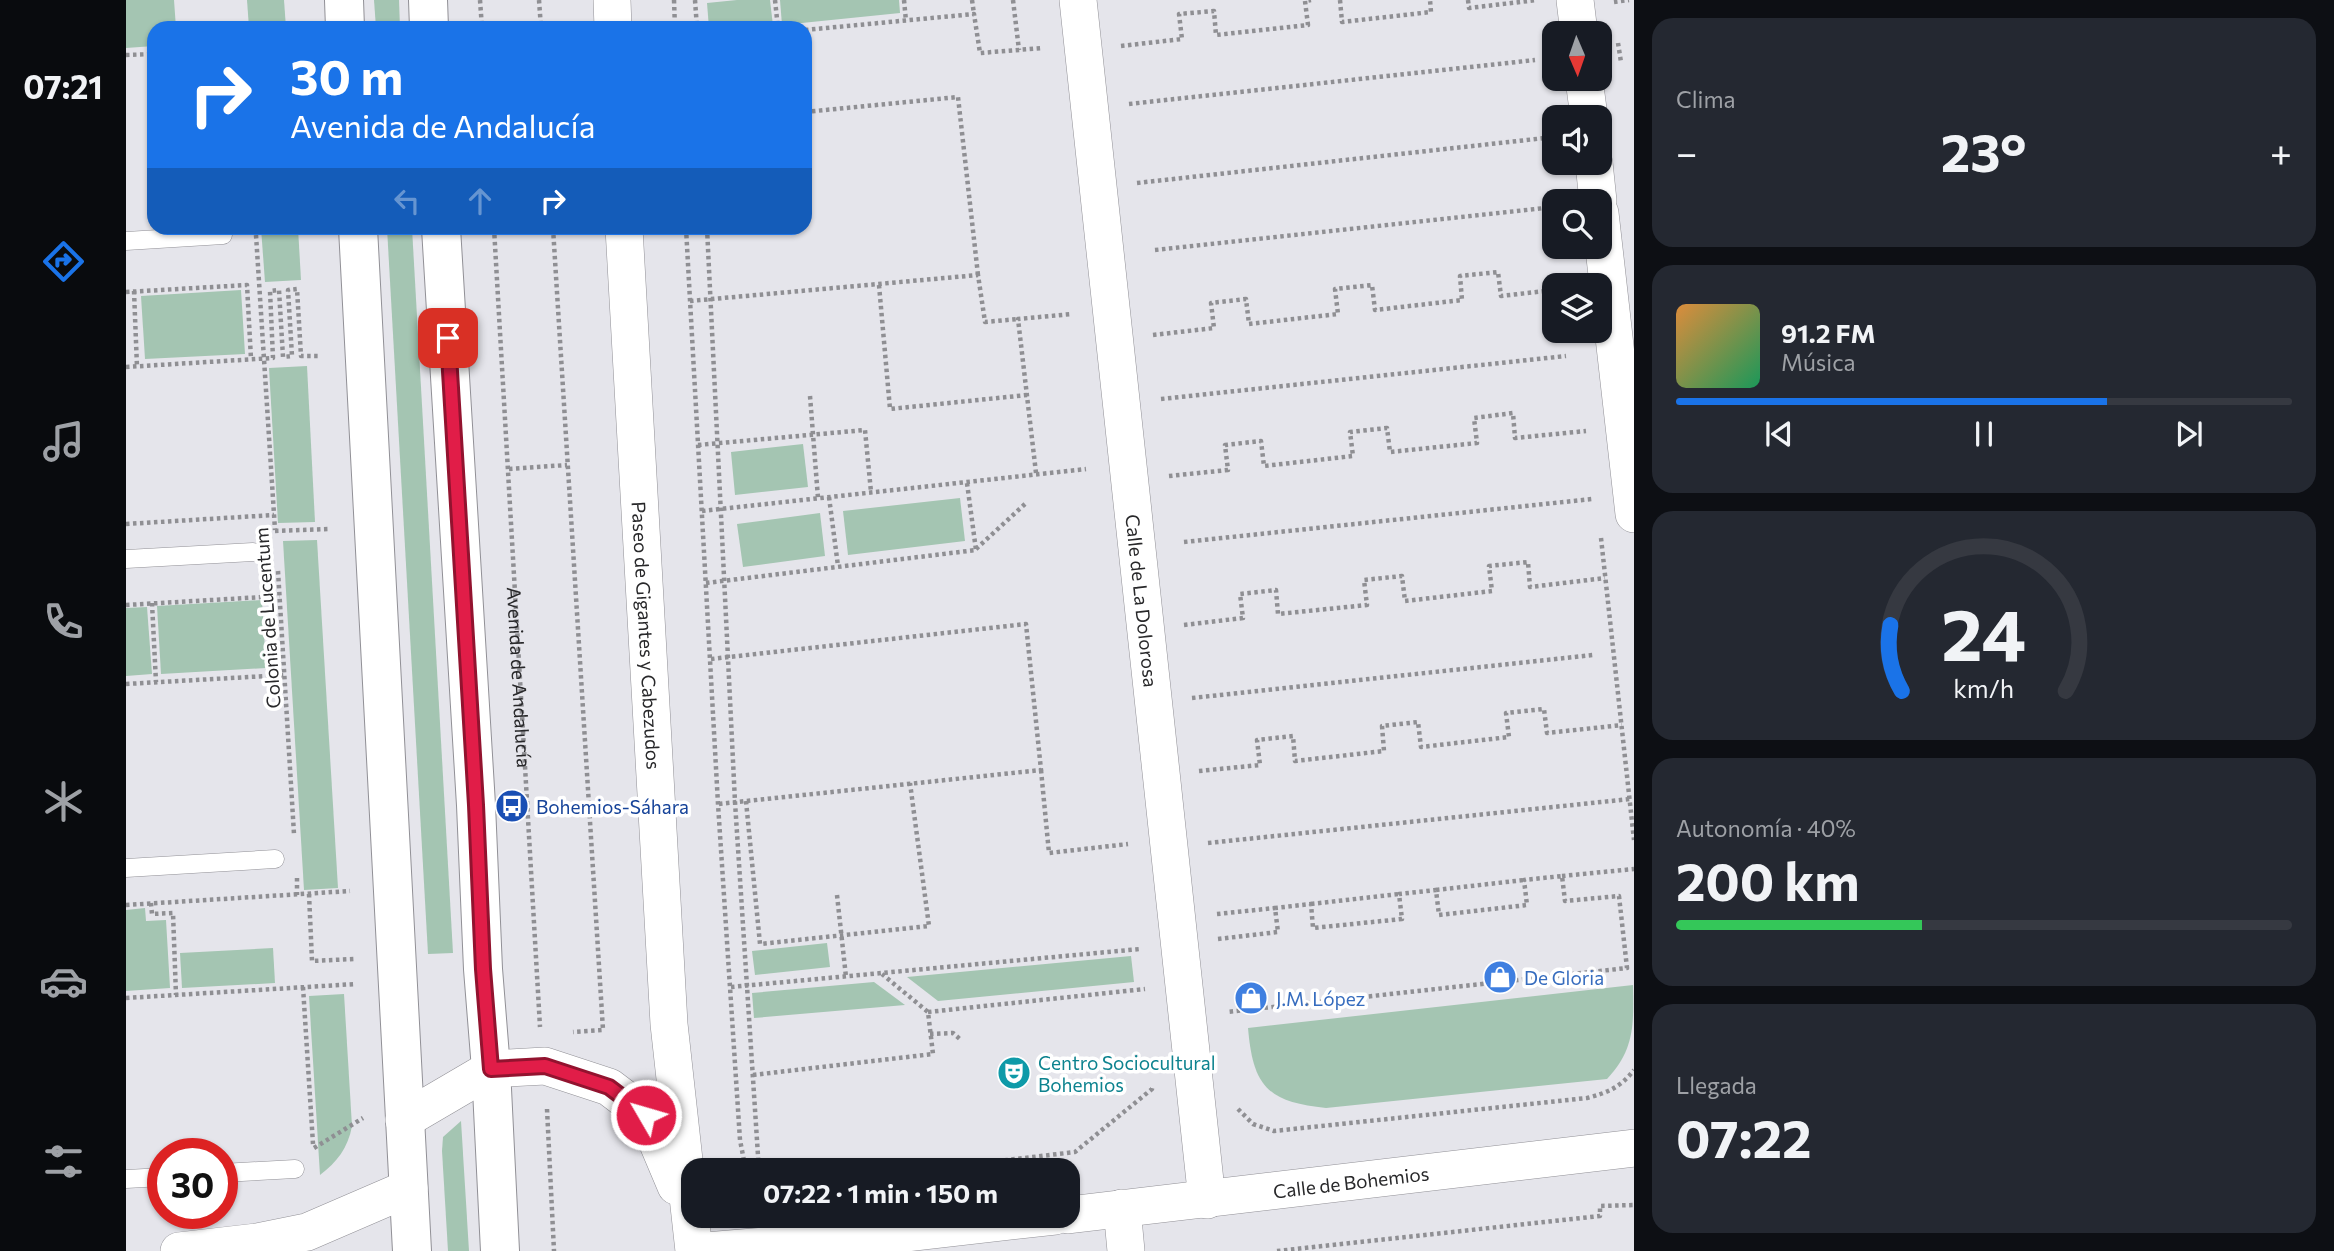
<!DOCTYPE html>
<html lang="es">
<meta charset="utf-8">
<style>
:root{--surface:#171b24;--page:#242831;--text:#f1f3f6;--muted:#9ea1a6;--line:#363941;--accent:#1a73e8}
body{margin:0;font-family:Commissioner,sans-serif;background:var(--page);color:var(--text);height:100vh;display:flex;flex-direction:column;font-size:26px;white-space:nowrap}
*{box-sizing:border-box;margin:0}
p{font-size:23px;color:var(--muted)}
.icon{flex:none;width:38px;height:38px;fill:none;stroke:currentColor;stroke-width:2;stroke-linecap:round;stroke-linejoin:round}
.map{position:relative;flex:1;overflow:hidden}
.drawer{display:flex;flex-direction:column;gap:18px;padding:18px;background:#0d0f14;width:700px}
.drawer>*{flex:none}
.banner{position:absolute;left:21px;top:21px;width:665px;height:214px;border-radius:21px;box-shadow:0 2px 5px #0004;background:#1a73e8;color:#fff;overflow:hidden}
.needle{width:46px;rotate:178deg}
.buttons{position:absolute;left:1416px;top:21px;display:grid;gap:14px}
.buttons a{display:grid;place-items:center;width:70px;height:70px;border-radius:14px;background:var(--surface);box-shadow:0 2px 5px #0004;font-size:35px}
.speed{position:absolute;left:21px;top:1138px;display:flex;gap:14px;font-size:35px;font-weight:700;text-align:center}
.speed>*{display:grid;place-content:center;width:91px;height:91px;border-radius:50%;background:var(--surface);box-shadow:0 2px 5px #0004;line-height:1}
.speed .limit{border:10px solid #d22;background:#fff;color:#111}
.pin{position:absolute;display:grid;place-items:center;width:60px;height:60px;color:#fff;margin:-30px;border-radius:14px;box-shadow:0 4px 10px #0006}
.me{position:absolute;width:77px;margin:-38px;rotate:308deg;stroke-linejoin:round;filter:drop-shadow(0 0 5px #0008)}
.turn{display:flex;align-items:center;gap:24px;height:147px;padding:0 28px;font-size:32px}
.turn .icon{width:91px;height:91px;stroke-width:2.5}
.turn b{display:block;font-size:49px;line-height:60px}
.lanes{display:flex;align-items:center;height:66px;padding:0 28px;background:#0003;justify-content:center;gap:35px;direction:ltr}
.lanes .off{opacity:.35}
.big{font-size:52px;font-weight:700;line-height:1.1}
.drawer .card{flex:1;display:flex;flex-direction:column;justify-content:center;gap:10px;min-width:0;padding:0 24px;border-radius:21px;background:var(--page)}
.drawer .dial{align-items:center;gap:0}
.dial svg{height:182px;overflow:visible;fill:none;stroke:var(--line);stroke-width:7;stroke-linecap:round;text-anchor:middle}
.dial text{fill:var(--text);stroke:none}
.song{display:flex;align-items:center;gap:21px}
.cover{width:84px;height:84px;border-radius:10px;background:linear-gradient(135deg,hsl(30 70% 55%),hsl(150 70% 35%))}
.played{height:7px;border-radius:4px;background:linear-gradient(90deg,var(--accent) 70%,var(--line) 70%)}
.keys{display:flex;justify-content:space-around;direction:ltr}
.heat{display:flex;justify-content:space-between;align-items:center;font-size:38px;direction:ltr}
.charge{height:10px;border-radius:5px;background:linear-gradient(90deg,#34c759 40%,var(--line) 0)}
.trip{position:absolute;left:555px;top:1158px;width:399px;height:70px;border-radius:21px;background:var(--surface);box-shadow:0 2px 5px #0004;font-weight:700;line-height:70px;text-align:center}
main{display:flex;flex:1;min-height:0}
.tabs{display:flex;flex-direction:column;width:126px;justify-content:space-around;align-items:center;background:#090b0e;color:var(--muted)}
.tabs .icon{width:49px;height:49px}
.tabs .active{color:var(--accent)}
.tabs b{font-size:32px;color:var(--text)}
.map>svg:first-child{display:block}
</style>
<main>
<nav class="tabs">
<b>07:21</b>
<svg class="icon active" aria-label="directions" viewBox="0 0 24 24"><path d="M12 3l9 9-9 9-9-9zM9 14v-3h6M13 9l2 2-2 2"/></svg>
<svg class="icon" aria-label="music" viewBox="0 0 24 24"><path d="M9 18V5l10-2v13"/><circle cx="6" cy="18" r="3"/><circle cx="16" cy="16" r="3"/></svg>
<svg class="icon" aria-label="phone" viewBox="0 0 24 24"><path d="M5 4h4l2 5-3 2q2 4 5 5l2-3 5 2v4C11 20 4 13 5 4z"/></svg>
<svg class="icon" aria-label="climate" viewBox="0 0 24 24"><path d="M12 3v18M4 7l16 10M4 17L20 7"/></svg>
<svg class="icon" aria-label="car" viewBox="0 0 24 24"><path d="M5 17H2v-5l4-1 3-4h7l3 4 3 1v5h-3M9 17h6M6 11h13"/><circle cx="7" cy="17" r="2"/><circle cx="17" cy="17" r="2"/></svg>
<svg class="icon" aria-label="filters" viewBox="0 0 24 24"><path d="M4 7h16M4 17h16"/><circle cx="9" cy="7" r="2"/><circle cx="15" cy="17" r="2"/></svg>
</nav>
<div class="map">
<svg width="1508" height="1251" viewBox="0 0 1508 1251">
<rect width="100%" height="100%" fill="#e5e5eb"/>
<g fill="#a4c5b2">
<polygon points="0,0 48,0 50,28 28,28 28,46 0,48"/>
<polygon points="121,0 158,0 160,28 123,28"/>
<polygon points="248,0 273,0 274,28 250,28"/>
<polygon points="611,0 644,0 647,26 583,28 581,3"/>
<polygon points="654,0 773,0 774,13 656,25"/>
<polygon points="135,228 172,228 175,280 139,282"/>
<polygon points="261,228 286,228 327,953 302,954"/>
<polygon points="115,290 119,354 19,359 15,296"/>
<polygon points="181,366 189,522 152,523 143,368"/>
<polygon points="677,444 682,487 609,495 605,452"/>
<polygon points="834,498 839,541 722,555 717,511"/>
<polygon points="694,513 699,556 617,567 611,524"/>
<polygon points="191,540 212,888 178,890 157,541"/>
<polygon points="136,600 140,668 35,674 31,606"/>
<polygon points="21,607 26,674 0,676 0,608"/>
<polygon points="19,908 20,921 40,920 44,988 0,991 0,910"/>
<polygon points="701,943 704,967 629,975 626,951"/>
<polygon points="147,948 149,983 56,988 54,953"/>
<polygon points="1005,956 1008,982 812,1001 781,977"/>
<polygon points="748,982 779,1005 628,1018 626,993"/>
<path d="M1507,985C1508,1026 1508,1050 1481,1079L1200,1108C1141,1102 1127,1086 1122,1028Z"/>
<path d="M218,994L226,1126C222,1148 211,1162 194,1175L183,996Z"/>
<polygon points="335,1121 343,1251 322,1251 316,1151 317,1137"/>
</g>
<g fill="none" stroke-linecap="round" stroke-linejoin="round">
<defs>
<g id="service">
<polyline points="0,241 97,235"/>
<polyline points="0,559 127,552"/>
<polyline points="0,868 149,859"/>
<polyline points="96,1173 169,1169"/>
<polyline points="0,1179 37,1177"/>
</g>
<g id="minor">
<polyline points="486,0 487,28"/>
<path id="s2" d="M952,0L1081,1200"/>
<polyline points="1449,0 1453,33"/>
<polyline points="1458,79 1463,117"/>
<polyline points="1468,163 1472,201"/>
<polyline points="1474,213 1508,514"/>
<path id="s3" d="M498,228L543,1024L568,1251"/>
<polyline points="278,1120 365,1069 419,1066 483,1087 520,1115 550,1186"/>
<polyline points="996,1208 1000,1251"/>
<path id="s4" d="M942,1215L1508,1148"/>
<polyline points="53,1251 131,1242 181,1232 283,1188"/>
<polyline points="580,1251 745,1237 929,1216"/>
</g>
<g id="primary">
<polyline points="218,0 219,28"/>
<polyline points="302,0 303,28"/>
<polyline points="232,228 286,1251"/>
<polyline points="315,228 350,805 357,969 365,1069 374,1251"/>
</g>
</defs>
<use href="#service" stroke="#919096" stroke-width="19"/>
<use href="#minor" stroke="#919096" stroke-width="38"/>
<use href="#primary" stroke="#919096" stroke-width="40"/>
<g stroke="#8f8f93" stroke-width="4.5" stroke-dasharray="3.5 3.5" stroke-linecap="butt">
<polyline points="354,0 356,28"/>
<polyline points="413,0 415,28"/>
<polyline points="548,0 549,28"/>
<polyline points="569,0 571,28"/>
<polyline points="649,0 652,28"/>
<polyline points="778,0 780,21"/>
<polyline points="846,0 848,14"/>
<polyline points="887,0 893,50"/>
<polyline points="1214,0 1216,22 1305,12 1304,0"/>
<polyline points="1342,0 1343,8 1411,0"/>
<polyline points="1488,2 1503,0"/>
<polyline points="679,30 848,14 854,53 917,48"/>
<polyline points="1492,43 1495,62"/>
<polyline points="995,46 1056,39 1053,14 1088,11 1090,35 1182,25 1179,1 1185,0"/>
<polyline points="0,55 28,54"/>
<polyline points="1003,104 1409,60"/>
<polyline points="679,112 832,97 852,275"/>
<polyline points="1011,183 1428,137"/>
<path id="s1" d="M368,228L414,1027"/>
<polyline points="427,228 477,1030 447,1032"/>
<polyline points="560,228 592,804 614,1140 620,1171"/>
<polyline points="581,228 609,802 633,1171"/>
<polyline points="130,235 149,530"/>
<polyline points="1029,250 1428,207"/>
<polyline points="753,285 764,409 901,395"/>
<polyline points="8,291 11,367"/>
<polyline points="0,292 121,285 125,359"/>
<polyline points="564,301 852,275 859,322 892,319"/>
<polyline points="1027,335 1088,328 1085,303 1120,299 1123,324 1212,314 1209,289 1246,285 1249,310 1336,300 1334,276 1372,272 1375,296 1428,290"/>
<polyline points="0,367 147,358 144,291 153,290 157,357 166,356 162,290 171,289 175,356 195,356"/>
<polyline points="684,396 692,498"/>
<polyline points="1035,399 1440,356"/>
<polyline points="572,445 739,430 745,492"/>
<polyline points="383,469 441,465"/>
<polyline points="910,473 892,319 946,314"/>
<polyline points="1043,476 1102,470 1099,445 1135,441 1138,466 1227,456 1224,432 1261,428 1264,452 1351,443 1348,418 1387,413 1389,438 1460,431"/>
<polyline points="703,497 712,566"/>
<polyline points="576,511 960,469"/>
<polyline points="0,524 148,515"/>
<polyline points="149,531 203,529"/>
<polyline points="1475,538 1508,840"/>
<polyline points="1058,542 1466,499"/>
<polyline points="850,549 899,504"/>
<polyline points="152,571 168,834"/>
<polyline points="580,583 850,550 841,483"/>
<polyline points="26,603 30,682"/>
<polyline points="0,605 154,596"/>
<polyline points="1058,625 1117,618 1114,594 1150,590 1152,614 1241,605 1238,580 1276,576 1279,601 1366,591 1363,566 1402,562 1404,587 1479,578"/>
<polyline points="585,659 900,624 915,770 592,804"/>
<polyline points="0,684 158,675"/>
<polyline points="1066,698 1467,655"/>
<polyline points="915,770 923,853 1002,844"/>
<polyline points="1073,771 1134,765 1131,740 1167,736 1169,761 1258,751 1256,726 1292,722 1295,747 1383,737 1380,713 1418,709 1421,733 1496,725"/>
<polyline points="620,801 634,944 803,926 784,783"/>
<polyline points="1082,843 1504,799"/>
<polyline points="1436,876 1508,869"/>
<polyline points="171,878 171,895"/>
<polyline points="1310,890 1398,880"/>
<polyline points="183,894 186,961 228,959"/>
<polyline points="711,895 720,977"/>
<polyline points="25,903 26,914 47,913 50,995"/>
<polyline points="1185,904 1273,894"/>
<polyline points="0,905 224,891"/>
<polyline points="1091,914 1149,908"/>
<polyline points="1092,939 1152,932 1149,908 1185,904 1187,928 1276,919 1273,894 1310,890 1313,915 1401,905 1398,880 1436,876 1439,901 1493,896 1501,968 1101,1012"/>
<polyline points="177,987 187,1144"/>
<polyline points="605,987 1014,949"/>
<polyline points="0,998 230,984"/>
<polyline points="802,1012 1019,989"/>
<polyline points="804,1034 827,1033 835,1040"/>
<polyline points="627,1075 807,1054 802,1012 756,974"/>
<polyline points="421,1109 428,1251"/>
<path d="M1112,1109L1127,1124L1148,1131L1461,1098C1481,1093 1495,1087 1508,1070"/>
<polyline points="188,1148 237,1118"/>
<polyline points="788,1171 949,1152 1026,1089 1027,1085"/>
<polyline points="1151,1251 1474,1216 1474,1206 1508,1205"/>
</g>
<use href="#service" stroke="#fff" stroke-width="18"/>
<use href="#minor" stroke="#fff" stroke-width="37"/>
<use href="#primary" stroke="#fff" stroke-width="38"/>
</g>
<g fill="none" stroke-linecap="round" stroke-linejoin="round">
<defs>
<polyline id="route" points="322,338 350,805 357,969 365,1069 419,1066 483,1087 520,1115"/>
</defs>
<use href="#route" stroke="#92132f" stroke-width="18"/>
<use href="#route" stroke="#e11d48" stroke-width="12"/>
</g>
<defs>
<symbol id="bus-disc" viewBox="-11 -11 22 22"><circle r="9.5" fill="#1a4fb4" stroke="#fff"/><path d="M-5-6H5V4H4V6H2V4H-2V6H-4V4H-5ZM-3.5-4V0h7V-4ZM-3.5 1.2v1.5H-2V1.2ZM2 1.2v1.5H3.5V1.2Z" fill="#fff"/></symbol>
<symbol id="shop-disc" viewBox="-11 -11 22 22"><circle r="9.5" fill="#3f7fe0" stroke="#fff"/><path d="M-5-2.5h2.3a2.7 3.5 0 0 1 5.4 0H5L5.5 6h-11ZM-1.5-2.5h3a1.5 2.3 0 0 0-3 0Z" fill="#fff"/></symbol>
<symbol id="theatre-disc" viewBox="-11 -11 22 22"><circle r="9.5" fill="#0f9aa8" stroke="#fff"/><path d="M-5-5.5Q0-4 5-5.5V0Q5 5 0 6Q-5 5-5 0ZM-3.3-2.5H-1v1.5H-3.3ZM1-2.5H3.3v1.5H1ZM-2.8 1Q0 5.5 2.8 1Z" fill="#fff"/></symbol>
</defs>
<g fill-rule="evenodd">
<use href="#bus-disc" x="367" y="787" width="38" height="38"/>
<use href="#shop-disc" x="1355" y="958" width="38" height="38"/>
<use href="#shop-disc" x="1106" y="979" width="38" height="38"/>
<use href="#theatre-disc" x="869" y="1054" width="38" height="38"/>
</g>
<g text-anchor="middle" dominant-baseline="central" stroke-width="7" stroke-linejoin="round" paint-order="stroke">
<g font-size="19" fill="#28282a" stroke="#fff">
<text stroke="none"><textPath href="#s2" startOffset="604">Calle de La Dolorosa</textPath></text>
<text transform="translate(141 618) rotate(-94)">Colonia de Lucentum</text>
<text stroke="none"><textPath href="#s3" startOffset="408">Paseo de Gigantes y Cabezudos</textPath></text>
<text stroke="none"><textPath href="#s1" startOffset="450">Avenida de Andalucía</textPath></text>
<text stroke="none"><textPath href="#s4" startOffset="285">Calle de Bohemios</textPath></text>
</g>
<g font-size="19" fill="#164399" stroke="#fff" text-anchor="start">
<text x="410" y="806">Bohemios-Sáhara</text>
</g>
<g font-size="19" fill="#366cbe" stroke="#fff" text-anchor="start">
<text x="1398" y="977">De Gloria</text>
<text x="1150" y="998">J.M. López</text>
</g>
<g font-size="19" fill="#0d838f" stroke="#fff" text-anchor="start">
<text x="912" y="1062">Centro Sociocultural<tspan x="912" dy="22">Bohemios</tspan></text>
</g>
</g>
</svg>
<div class="buttons">
<a><svg class="needle" viewBox="-14 -14 28 28"><path d="M0-13l5 13h-10z" fill="#e53935"/><path d="M0 13l5-13h-10z" fill="#9ea1a6"/></svg></a>
<a><svg class="icon" aria-label="sound" viewBox="0 0 24 24"><path d="M4 9h4l5-4v14l-5-4H4zM17 9q2 3 0 6"/></svg></a>
<a><svg class="icon" aria-label="search" viewBox="0 0 24 24"><circle cx="10" cy="10" r="6"/><path d="M15 15l6 6"/></svg></a>
<a><svg class="icon" aria-label="layers" viewBox="0 0 24 24"><path d="M12 4l9 5-9 5-9-5zM3 14l9 5 9-5"/></svg></a>
</div>
<div class="speed"><div class="limit">30</div></div>
<div class="pin" style="left:322px;top:338px;background:#d93025"><svg class="icon" aria-label="arrive" viewBox="0 0 24 24"><path d="M6 21V4h12l-3 4 3 4H6"/></svg></div>
<svg class="me" style="left:520px;top:1115px" viewBox="-20 -20 40 40"><circle r="17" fill="#e11d48" stroke="#fff" stroke-width="3"/><path d="M0-11L8 9 0 5-8 9z" fill="#fff"/></svg>
<div class="trip">07:22 · 1 min · 150 m</div>
<div class="banner">
<div class="turn"><svg class="icon" aria-label="right" viewBox="0 0 24 24"><path d="M7 20v-9h11M14 6l5 5-5 5"/></svg><div><b>30 m</b>Avenida de Andalucía</div></div>
<div class="lanes"><svg class="icon off" aria-label="left" viewBox="0 0 24 24"><path d="M17 20v-9H6M10 6l-5 5 5 5"/></svg><svg class="icon off" aria-label="ahead" viewBox="0 0 24 24"><path d="M12 20V5M6 11l6-6 6 6"/></svg><svg class="icon" aria-label="right" viewBox="0 0 24 24"><path d="M7 20v-9h11M14 6l5 5-5 5"/></svg></div>
</div>
</div>
<section class="drawer">
<div class="card"><p>Clima</p>
<div class="heat"><a>−</a><b class="big">23°</b><a>+</a></div>
</div>
<div class="card">
<div class="song"><i class="cover"></i><div><b>91.2 FM</b><p>Música</p></div></div>
<div class="played"></div>
<div class="keys"><svg class="icon" aria-label="previous" viewBox="0 0 24 24"><path d="M18 5L8 12l10 7zM5 5v14"/></svg><svg class="icon" aria-label="pause" viewBox="0 0 24 24"><path d="M8 5v14M16 5v14"/></svg><svg class="icon" aria-label="next" viewBox="0 0 24 24"><path d="M6 5l10 7-10 7zM19 5v14"/></svg></div>
</div>
<div class="card dial"><svg viewBox="0 0 100 80">
<path d="M14 69A42 42 0 1 1 86 69"/>
<path d="M14 69A42 42 0 0 1 9 40" stroke="#1a73e8"/>
<text x="50" y="56" font-size="32" font-weight="700">24</text>
<text x="50" y="72" font-size="11">km/h</text>
</svg></div>
<div class="card"><p>Autonomía · 40%</p><b class="big">200 km</b><div class="charge"></div></div>
<div class="card"><p>Llegada</p><b class="big">07:22</b></div>
</section>
</main>
